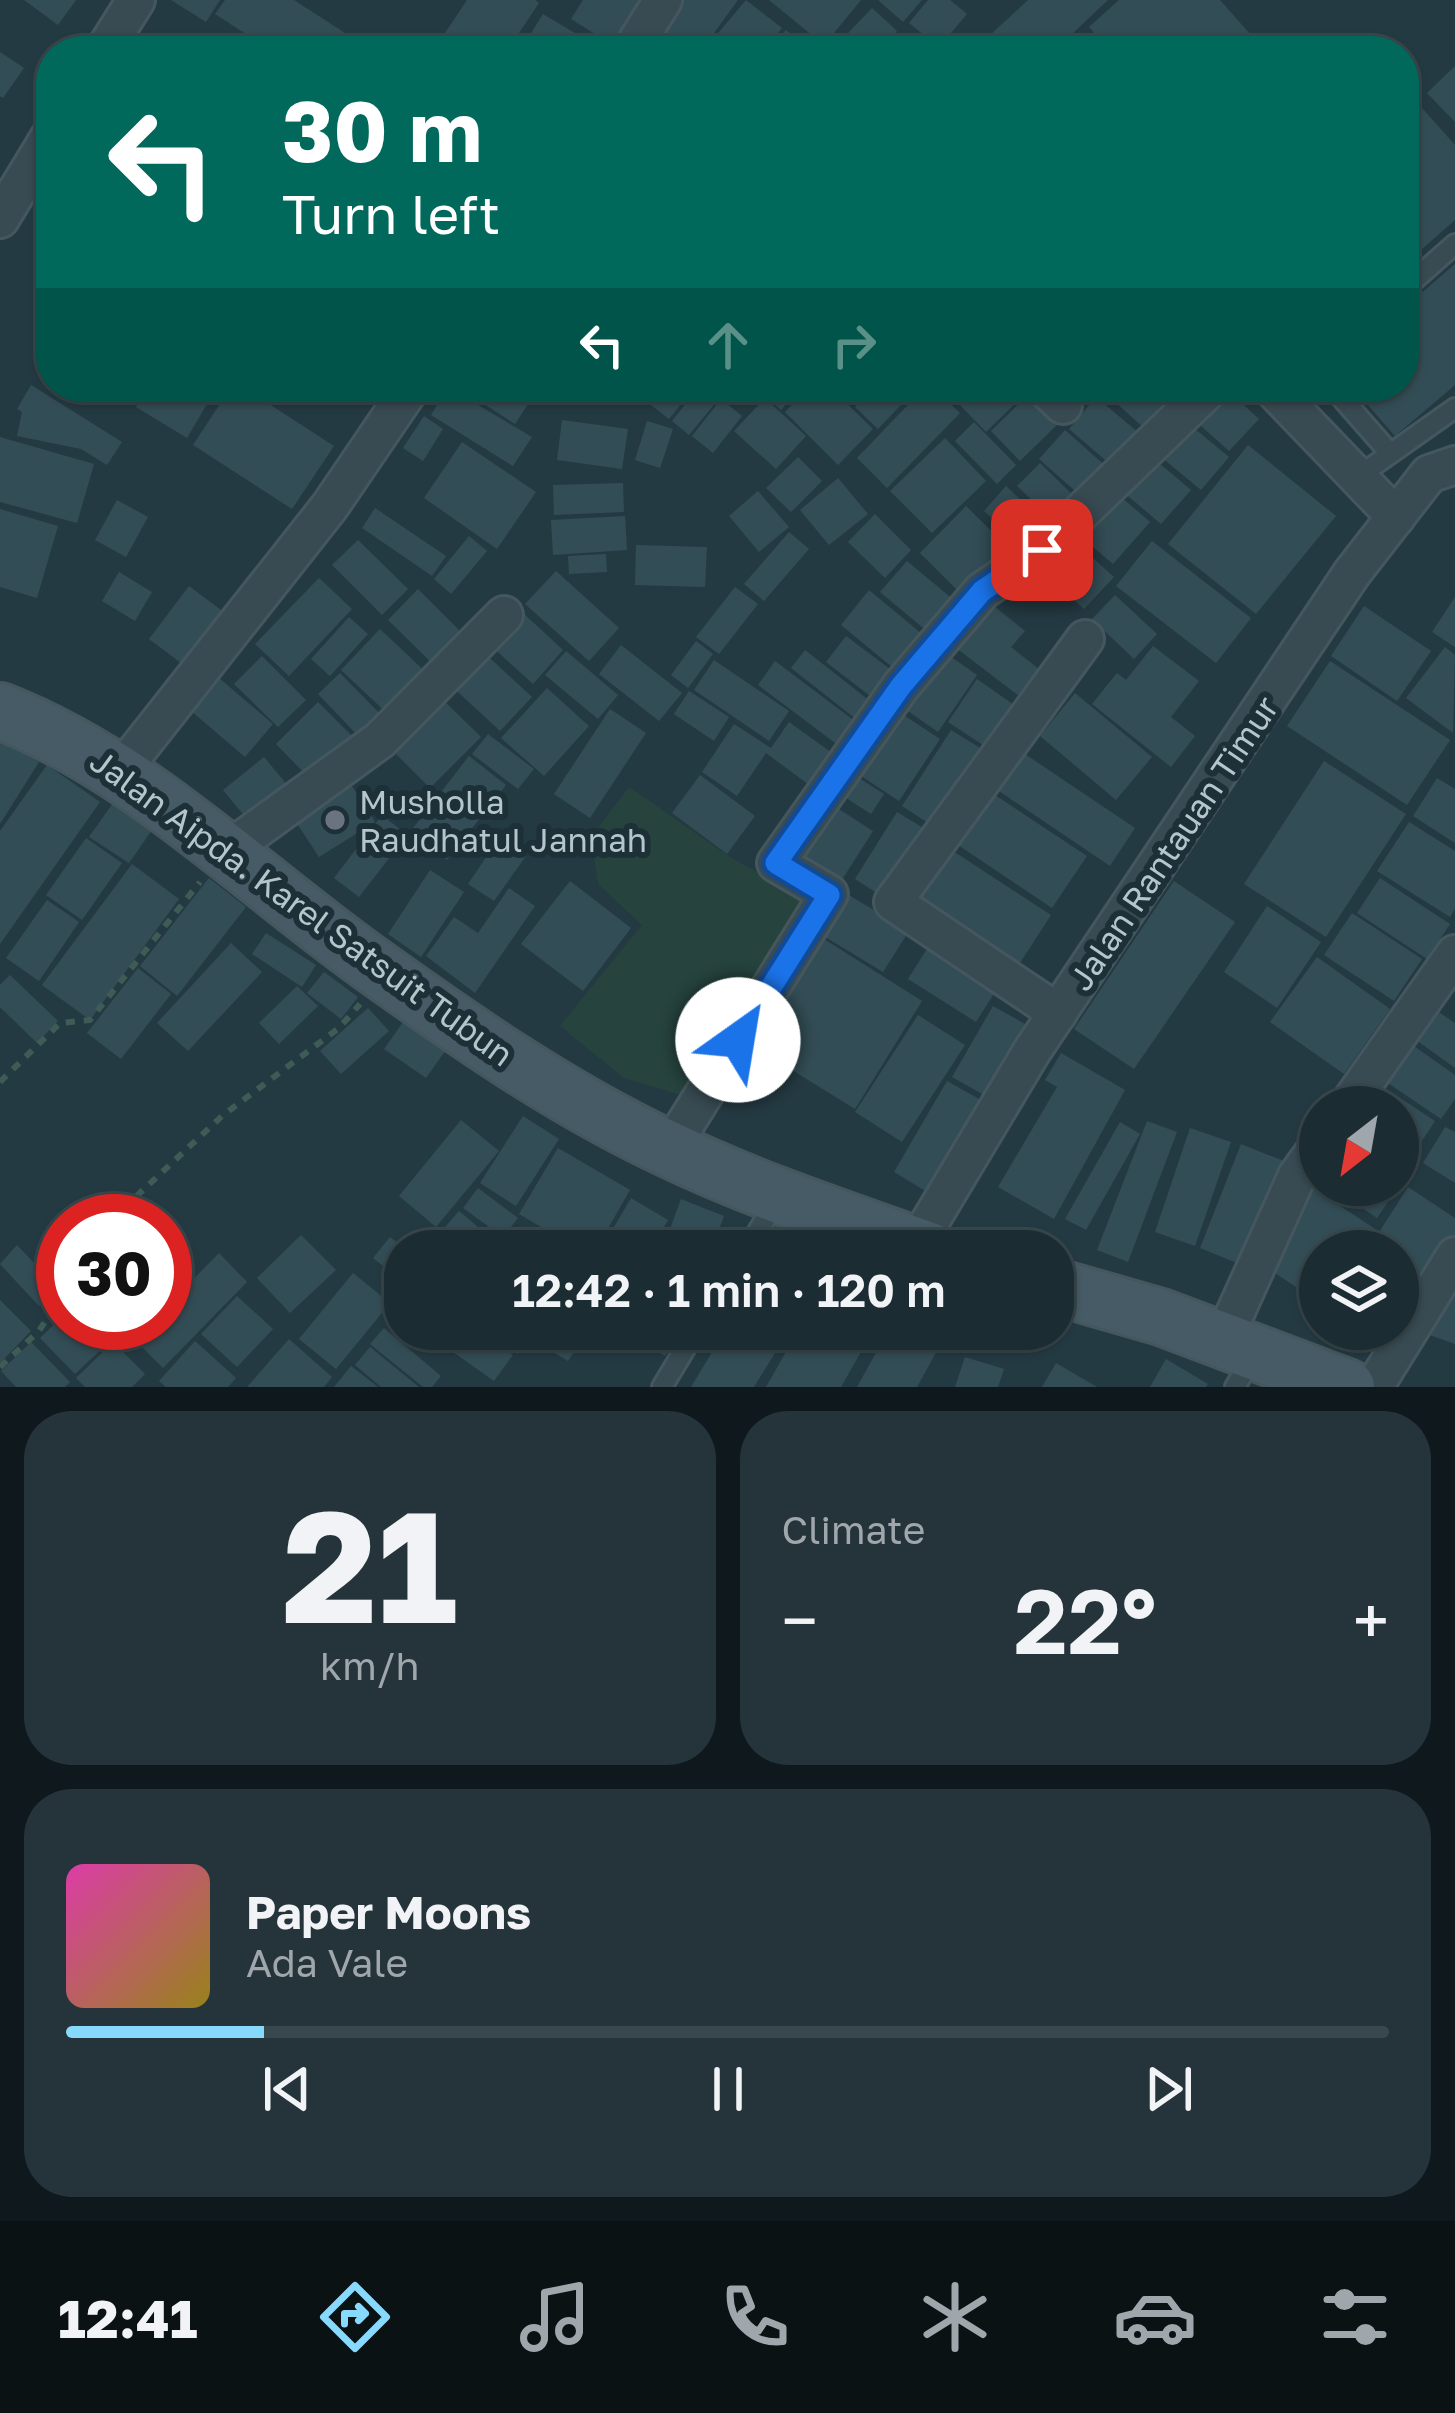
<!DOCTYPE html>
<meta charset="utf-8">
<style>
:root{--surface:#1b2c32;--page:#24343a;--text:#f1f3f6;--muted:#a0a7ac;--line:#39484d;--accent:#88d9fe}
body{margin:0;font-family:"Golos Text",sans-serif;background:var(--page);color:var(--text);height:100vh;display:flex;flex-direction:column;font-size:45px;white-space:nowrap}
*{box-sizing:border-box;margin:0}
p{font-size:39px;color:var(--muted)}
.icon{flex:none;width:66px;height:66px;fill:none;stroke:currentColor;stroke-width:2;stroke-linecap:round;stroke-linejoin:round}
.map{position:relative;height:1387px;overflow:hidden}
.sheet{display:flex;flex-direction:column;gap:24px;padding:24px;background:#0f181c;flex:1}
.sheet>*{flex:none}
.guide{position:absolute;left:36px;top:36px;width:1383px;height:366px;border-radius:48px;box-shadow:0 3px 9px #0004,0 0 0 3px var(--line);background:#00695c;color:#fff;overflow:hidden}
.needle{width:78px;rotate:211deg}
.tools{position:absolute;left:1299px;top:1086px;display:grid;gap:24px}
.tools a{display:grid;place-items:center;width:120px;height:120px;border-radius:50%;background:var(--surface);box-shadow:0 3px 9px #0004,0 0 0 3px var(--line);font-size:60px}
.speed{position:absolute;left:36px;top:1194px;display:flex;gap:24px;font-size:60px;font-weight:700;text-align:center}
.speed>*{display:grid;place-content:center;width:156px;height:156px;border-radius:50%;background:var(--surface);box-shadow:0 3px 9px #0004,0 0 0 3px var(--line);line-height:1}
.speed .limit{border:18px solid #d22;background:#fff;color:#111}
.pin{position:absolute;display:grid;place-items:center;width:102px;height:102px;color:#fff;margin:-51px;border-radius:24px;box-shadow:0 6px 18px #0006}
.me{position:absolute;width:132px;margin:-66px;rotate:32deg;stroke-linejoin:round;filter:drop-shadow(0 0 9px #0008)}
.turn{display:flex;align-items:center;gap:42px;height:252px;padding:0 48px;font-size:54px}
.turn .icon{width:156px;height:156px;stroke-width:2.5}
.turn b{display:block;font-size:84px;line-height:102px}
.lanes{display:flex;align-items:center;height:114px;padding:0 48px;background:#0003;justify-content:center;gap:60px;direction:ltr}
.lanes .off{opacity:.35}
.big{font-size:90px;font-weight:600;line-height:1.1}
.sheet .card{flex:1;display:flex;flex-direction:column;justify-content:center;gap:18px;min-width:0;padding:0 42px;border-radius:48px;background:var(--page)}
.sheet .dial{align-items:center;gap:0}
.dial b{font-size:156px;line-height:1}
.song{display:flex;align-items:center;gap:36px}
.cover{width:144px;height:144px;border-radius:18px;background:linear-gradient(135deg,hsl(320 70% 55%),hsl(50 70% 35%))}
.played{height:12px;border-radius:6px;background:linear-gradient(90deg,var(--accent) 15%,var(--line) 15%)}
.keys{display:flex;justify-content:space-around;direction:ltr}
.heat{display:flex;justify-content:space-between;align-items:center;font-size:66px;direction:ltr}
.sheet .tiles{flex:1;display:grid;gap:24px;grid-template-columns:1fr 1fr}
.card:last-child{grid-column:span 2}
.trip{position:absolute;left:384px;top:1230px;width:690px;height:120px;border-radius:48px;background:var(--surface);box-shadow:0 3px 9px #0004,0 0 0 3px var(--line);font-weight:600;line-height:120px;text-align:center}
.tab-bar{display:flex;height:192px;justify-content:space-around;align-items:center;background:#0b1214;color:var(--muted)}
.tab-bar .icon{width:84px;height:84px}
.tab-bar .selected{color:var(--accent)}
.tab-bar b{font-size:54px;color:var(--text)}
.map>svg:first-child{display:block}
</style>
<div class="map">
<svg width="1455" height="1387" viewBox="0 0 1455 1387">
<rect width="100%" height="100%" fill="#243a42"/>
<polygon fill="#26433e" points="629,787 730,857 812,903 698,1100 624,1078 560,1026 642,925 598,884 591,837"/>
<g fill="#334d56">
<polygon points="24,0 76,0 58,25"/>
<polygon points="171,0 220,0 206,22"/>
<polygon points="225,0 294,0 373,51 272,51 215,14"/>
<polygon points="467,0 535,0 539,3 507,51 472,51 445,33"/>
<polygon points="583,0 639,0 611,44 571,19"/>
<polygon points="676,0 738,0 701,51 664,51 648,39"/>
<polygon points="746,0 782,28 763,51 703,51"/>
<polygon points="769,0 861,0 824,45"/>
<polygon points="878,0 922,0 903,22"/>
<polygon points="928,0 950,0 967,14 939,47 909,23"/>
<polygon points="1028,0 1108,0 1054,51 973,51"/>
<polygon points="1119,0 1220,0 1265,51 1110,51 1089,27"/>
<polygon points="872,8 897,31 878,51 831,51"/>
<polygon points="543,14 600,48 599,51 538,51 525,43"/>
<polygon points="786,30 811,51 768,51"/>
<polygon points="0,52 24,68 3,98 0,96"/>
<polygon points="1455,66 1455,122 1427,93"/>
<polygon points="1414,99 1455,145 1455,220 1404,265 1404,108"/>
<polygon points="1455,264 1455,385 1395,436 1352,387 1404,387 1404,308"/>
<polygon points="31,385 122,442 107,465 81,449 17,436 22,412 17,409"/>
<polygon points="148,387 217,387 187,438 136,407"/>
<polygon points="231,387 243,387 334,446 292,509 193,445"/>
<polygon points="448,387 532,437 513,466 431,415"/>
<polygon points="458,387 527,387 536,392 515,424"/>
<polygon points="628,387 695,387 669,419"/>
<polygon points="699,387 722,395 689,435 672,421"/>
<polygon points="763,387 801,387 781,410 760,391"/>
<polygon points="809,387 830,387 873,429 838,465 785,412"/>
<polygon points="875,387 918,387 878,429 855,407"/>
<polygon points="925,387 933,387 960,413 887,488 857,458"/>
<polygon points="962,387 1032,387 986,432 952,397"/>
<polygon points="1107,387 1181,387 1144,428 1103,391"/>
<polygon points="1224,387 1259,419 1229,451 1191,417"/>
<polygon points="1035,388 1065,417 1020,461 991,431"/>
<polygon points="1096,397 1139,433 1111,465 1069,429"/>
<polygon points="765,398 806,436 776,469 734,431"/>
<polygon points="721,399 742,416 713,453 692,436"/>
<polygon points="424,416 443,429 423,461 403,448"/>
<polygon points="1183,419 1229,457 1201,490 1155,452"/>
<polygon points="562,420 628,429 622,469 557,460"/>
<polygon points="647,421 673,429 660,468 635,460"/>
<polygon points="974,422 1016,465 997,484 955,441"/>
<polygon points="1065,430 1109,469 1083,498 1039,459"/>
<polygon points="0,437 94,464 77,523 0,502"/>
<polygon points="945,438 986,481 932,533 890,491"/>
<polygon points="462,442 536,492 497,549 424,498"/>
<polygon points="1248,445 1336,516 1256,614 1168,544"/>
<polygon points="1146,452 1191,490 1161,524 1116,486"/>
<polygon points="798,457 822,481 791,512 766,488"/>
<polygon points="1040,463 1079,501 1057,524 1017,486"/>
<polygon points="838,478 868,514 829,545 800,510"/>
<polygon points="623,483 624,512 554,515 553,485"/>
<polygon points="1006,486 1049,526 1027,551 984,511"/>
<polygon points="1113,490 1150,522 1113,564 1075,532"/>
<polygon points="758,491 789,527 759,552 729,516"/>
<polygon points="117,500 148,517 126,557 95,540"/>
<polygon points="966,506 1011,550 964,597 920,553"/>
<polygon points="375,508 446,556 432,576 362,528"/>
<polygon points="0,509 58,526 37,598 0,587"/>
<polygon points="875,514 911,550 885,578 848,542"/>
<polygon points="625,516 627,550 553,555 551,520"/>
<polygon points="789,532 809,549 764,601 744,584"/>
<polygon points="1067,535 1114,577 1084,609 1037,567"/>
<polygon points="469,536 487,551 451,594 434,579"/>
<polygon points="358,540 408,589 382,615 332,565"/>
<polygon points="1152,541 1251,618 1216,663 1116,586"/>
<polygon points="636,545 707,547 705,587 635,585"/>
<polygon points="606,554 607,572 569,574 568,556"/>
<polygon points="907,561 955,601 928,632 880,592"/>
<polygon points="556,571 619,628 589,661 525,604"/>
<polygon points="119,572 152,592 135,621 102,601"/>
<polygon points="319,578 352,609 289,676 255,644"/>
<polygon points="189,586 225,613 185,666 149,639"/>
<polygon points="735,587 758,604 719,654 696,637"/>
<polygon points="418,589 468,639 438,669 388,620"/>
<polygon points="869,590 927,638 898,672 841,625"/>
<polygon points="1115,595 1157,634 1134,659 1092,619"/>
<polygon points="983,597 1025,631 1011,647 1049,677 1028,703 947,641"/>
<polygon points="1455,597 1455,647 1432,632"/>
<polygon points="1364,606 1431,651 1397,701 1331,656"/>
<polygon points="520,610 563,650 533,684 489,644"/>
<polygon points="349,617 368,634 330,676 311,659"/>
<polygon points="380,629 432,678 392,718 341,670"/>
<polygon points="846,636 898,675 878,702 826,662"/>
<polygon points="696,641 713,654 688,688 671,675"/>
<polygon points="621,645 682,693 659,721 599,674"/>
<polygon points="1153,646 1199,681 1171,717 1195,736 1171,767 1092,704 1117,673 1126,680"/>
<polygon points="478,647 532,697 500,731 446,681"/>
<polygon points="937,647 977,675 938,732 898,704"/>
<polygon points="1445,647 1455,655 1453,733 1406,698"/>
<polygon points="805,650 875,705 861,723 791,668"/>
<polygon points="566,651 618,695 598,719 545,675"/>
<polygon points="262,656 306,700 278,727 234,684"/>
<polygon points="714,660 789,711 769,741 694,690"/>
<polygon points="775,661 860,725 843,749 758,685"/>
<polygon points="1330,661 1450,740 1407,805 1287,726"/>
<polygon points="340,673 386,720 364,742 318,694"/>
<polygon points="219,678 273,724 245,757 191,711"/>
<polygon points="977,679 1017,707 989,749 948,722"/>
<polygon points="547,688 589,726 544,776 501,738"/>
<polygon points="689,691 729,717 714,741 674,714"/>
<polygon points="1075,693 1152,757 1116,800 1040,736"/>
<polygon points="441,698 481,737 430,788 390,748"/>
<polygon points="318,702 356,740 313,782 276,744"/>
<polygon points="890,706 940,739 899,801 849,768"/>
<polygon points="610,709 646,733 590,818 554,794"/>
<polygon points="789,722 839,758 816,790 766,753 737,796 702,772 734,724 771,748"/>
<polygon points="951,730 985,751 936,828 902,806"/>
<polygon points="488,734 534,769 518,789 472,754"/>
<polygon points="0,738 39,762 0,824"/>
<polygon points="1016,748 1135,828 1110,866 990,785"/>
<polygon points="469,756 506,785 447,860 410,832"/>
<polygon points="264,757 293,792 252,825 223,790"/>
<polygon points="1324,761 1406,814 1326,937 1244,884"/>
<polygon points="47,765 100,802 0,944 0,831"/>
<polygon points="700,775 755,816 727,854 672,813"/>
<polygon points="859,778 884,794 871,814 846,798"/>
<polygon points="1437,778 1455,789 1455,843 1413,816"/>
<polygon points="350,783 375,822 319,857 294,819"/>
<polygon points="992,793 1087,856 1052,908 958,845"/>
<polygon points="828,802 873,831 833,894 788,865"/>
<polygon points="113,803 152,830 129,863 89,837"/>
<polygon points="897,812 925,829 883,897 855,879"/>
<polygon points="382,815 407,835 359,897 334,878"/>
<polygon points="1409,822 1455,851 1455,909 1450,917 1377,871"/>
<polygon points="86,838 122,863 82,920 46,895"/>
<polygon points="499,838 526,856 494,901 468,884"/>
<polygon points="950,849 1051,915 1013,974 912,909"/>
<polygon points="132,864 179,899 90,1020 42,985"/>
<polygon points="430,870 464,892 421,957 388,934"/>
<polygon points="209,878 246,907 177,996 140,966"/>
<polygon points="1380,878 1450,924 1427,959 1357,913"/>
<polygon points="570,881 631,928 583,991 521,944"/>
<polygon points="1174,881 1235,922 1134,1069 1074,1029"/>
<polygon points="509,888 535,906 475,993 426,956 454,917 478,933"/>
<polygon points="847,894 909,931 883,972 822,935"/>
<polygon points="47,900 79,922 39,981 6,958"/>
<polygon points="1267,906 1321,942 1277,1008 1224,972"/>
<polygon points="1352,913 1422,959 1394,1001 1324,955"/>
<polygon points="813,932 922,1001 855,1109 745,1041"/>
<polygon points="266,933 316,965 302,987 252,954"/>
<polygon points="932,941 1000,984 976,1022 908,979"/>
<polygon points="231,943 262,972 188,1051 157,1023"/>
<polygon points="1317,957 1390,1009 1344,1074 1270,1022"/>
<polygon points="138,968 171,994 121,1059 87,1033"/>
<polygon points="324,972 358,997 341,1019 307,993"/>
<polygon points="10,975 58,1021 37,1043 0,1007 0,985"/>
<polygon points="297,986 318,1006 279,1044 259,1023"/>
<polygon points="993,1006 1025,1024 984,1095 952,1077"/>
<polygon points="368,1008 389,1031 341,1074 320,1051"/>
<polygon points="1437,1011 1455,1023 1455,1068 1416,1040"/>
<polygon points="918,1015 965,1045 902,1142 855,1112"/>
<polygon points="406,1018 448,1047 426,1078 384,1049"/>
<polygon points="1411,1044 1455,1075 1455,1099 1441,1119 1385,1081"/>
<polygon points="736,1053 765,1071 743,1104 715,1086"/>
<polygon points="1061,1053 1125,1090 1054,1219 998,1187 1057,1087 1045,1080"/>
<polygon points="947,1081 981,1100 927,1192 894,1172"/>
<polygon points="1385,1088 1435,1121 1412,1156 1398,1146 1398,1107 1372,1107"/>
<polygon points="523,1116 559,1139 516,1206 480,1183"/>
<polygon points="461,1120 499,1151 436,1227 399,1196"/>
<polygon points="1147,1121 1177,1132 1128,1262 1097,1250"/>
<polygon points="1120,1122 1140,1134 1086,1230 1065,1219"/>
<polygon points="1445,1127 1455,1132 1455,1183 1423,1163"/>
<polygon points="1190,1128 1231,1142 1195,1246 1155,1232"/>
<polygon points="1241,1144 1296,1166 1254,1270 1200,1248"/>
<polygon points="558,1148 630,1190 595,1251 582,1251 519,1214"/>
<polygon points="1328,1185 1381,1185 1394,1193 1377,1218"/>
<polygon points="1408,1187 1455,1218 1455,1246 1398,1329 1398,1251 1367,1251"/>
<polygon points="478,1188 518,1218 503,1237 463,1208"/>
<polygon points="1314,1189 1377,1230 1363,1251 1320,1251 1320,1303 1263,1265"/>
<polygon points="631,1198 668,1220 650,1251 600,1251"/>
<polygon points="681,1199 724,1216 711,1251 662,1251"/>
<polygon points="459,1211 496,1242 489,1251 427,1248"/>
<polygon points="524,1228 559,1251 509,1251"/>
<polygon points="301,1235 336,1270 290,1313 257,1278"/>
<polygon points="390,1237 405,1248 405,1283 373,1258"/>
<polygon points="17,1245 58,1288 39,1306 0,1264"/>
<polygon points="219,1253 247,1282 163,1368 134,1339 150,1323 165,1323 165,1308"/>
<polygon points="353,1273 390,1303 336,1369 299,1339"/>
<polygon points="1455,1282 1455,1344 1424,1333"/>
<polygon points="237,1296 273,1329 237,1367 201,1334"/>
<polygon points="0,1300 31,1331 0,1363"/>
<polygon points="405,1309 405,1329 435,1329 418,1350 390,1327"/>
<polygon points="63,1316 63,1323 89,1323 108,1343 75,1374 40,1338"/>
<polygon points="384,1328 441,1376 432,1387 423,1387 370,1344"/>
<polygon points="444,1329 476,1329 513,1355 494,1381 436,1340"/>
<polygon points="480,1329 529,1329 533,1332 518,1354"/>
<polygon points="549,1329 589,1329 568,1361 540,1344"/>
<polygon points="627,1329 681,1329 665,1356 625,1333"/>
<polygon points="726,1329 788,1332 754,1387 691,1387"/>
<polygon points="799,1329 874,1329 841,1387 766,1387"/>
<polygon points="889,1329 923,1329 943,1340 917,1387 857,1387"/>
<polygon points="289,1339 332,1377 324,1387 247,1387"/>
<polygon points="195,1341 236,1378 228,1387 166,1387 159,1381"/>
<polygon points="31,1342 70,1382 65,1387 16,1387 1,1371"/>
<polygon points="113,1342 145,1374 132,1387 85,1387 76,1378"/>
<polygon points="370,1347 419,1387 381,1387 355,1365"/>
<polygon points="965,1357 1004,1369 998,1387 955,1387"/>
<polygon points="1166,1359 1208,1384 1206,1387 1150,1387"/>
<polygon points="1056,1363 1097,1387 1042,1387"/>
<polygon points="351,1366 378,1387 334,1387"/>
</g>
<g fill="none" stroke-linecap="round" stroke-linejoin="round">
<defs>
<g id="lane">
<polyline points="1404,289 1455,244"/>
<polyline points="1332,387 1388,451"/>
<polyline points="1359,476 1455,408"/>
<polyline points="746,1251 777,1200"/>
<polyline points="662,1387 697,1329"/>
<polyline points="1235,1387 1254,1355"/>
</g>
<g id="street">
<polyline points="104,51 136,0"/>
<polyline points="631,51 663,0"/>
<polyline points="0,219 51,135"/>
<polyline points="1044,387 1063,405"/>
<polyline points="1271,387 1396,517"/>
<polyline points="120,772 330,506 411,387"/>
<polyline points="224,853 380,740 504,615"/>
<polyline points="1058,1013 893,902 1085,639"/>
<polyline points="1347,1107 1455,954"/>
<polyline points="669,1150 829,894 776,863 901,686 982,591 1042,550 1211,387"/>
<polyline points="916,1245 1032,1051 1352,573 1429,474 1455,465"/>
<polyline points="1223,1340 1297,1176 1320,1144"/>
<polyline points="1374,1387 1455,1256"/>
</g>
<g id="secondary">
<path d="M0,711C139,765 247,875 367,961C463,1030 562,1099 669,1149C754,1190 844,1219 932,1251"/>
<polyline points="1053,1286 1161,1317 1347,1387"/>
</g>
</defs>
<use href="#lane" stroke="#45575e" stroke-width="24"/>
<use href="#street" stroke="#45575e" stroke-width="42"/>
<use href="#secondary" stroke="#45575e" stroke-width="60"/>
<g stroke="#3f5b55" stroke-width="6" stroke-dasharray="9 9" stroke-linecap="butt">
<polyline points="0,1082 60,1023 90,1020 200,882"/>
<polyline points="110,1221 222,1116 339,1028 360,1004"/>
<polyline points="0,1367 39,1331 63,1294"/>
</g>
<use href="#lane" stroke="#384b52" stroke-width="18"/>
<use href="#street" stroke="#384b52" stroke-width="36"/>
<use href="#secondary" stroke="#465b65" stroke-width="54"/>
</g>
<g fill="none" stroke-linecap="round" stroke-linejoin="round">
<defs>
<polyline id="route" points="738,1040 829,895 776,863 901,686 982,591 1042,550"/>
</defs>
<use href="#route" stroke="#114b97" stroke-width="30"/>
<use href="#route" stroke="#1a73e8" stroke-width="21"/>
</g>
<circle fill="#6b7280" stroke="#1d3037" stroke-width="4.5" cx="335" cy="820" r="12"/>
<g text-anchor="middle" dominant-baseline="central" stroke-width="12" stroke-linejoin="round" paint-order="stroke">
<g font-size="33" fill="#b5c5cc" stroke="#1d3037" text-anchor="start">
<text x="359" y="801">Musholla<tspan x="359" dy="38">Raudhatul Jannah</tspan></text>
</g>
<g font-size="33" fill="#b5c5cc" stroke="#1d3037">
<text transform="translate(1173 843) rotate(-56)">Jalan Rantauan Timur</text>
<text transform="translate(302 907) rotate(36)">Jalan Aipda. Karel Satsuit Tubun</text>
</g>
</g>
</svg>
<div class="tools">
<a><svg class="needle" viewBox="-14 -14 28 28"><path d="M0-13l5 13h-10z" fill="#e53935"/><path d="M0 13l5-13h-10z" fill="#a0a7ac"/></svg></a>
<a><svg class="icon" aria-label="layers" viewBox="0 0 24 24"><path d="M12 4l9 5-9 5-9-5zM3 14l9 5 9-5"/></svg></a>
</div>
<div class="speed"><div class="limit">30</div></div>
<div class="pin" style="left:1042px;top:550px;background:#d93025"><svg class="icon" aria-label="arrive" viewBox="0 0 24 24"><path d="M6 21V4h12l-3 4 3 4H6"/></svg></div>
<svg class="me" style="left:738px;top:1040px" viewBox="-20 -20 40 40"><circle r="19" fill="#fff"/><path d="M0-13L10 11 0 6-10 11z" fill="#1a73e8"/></svg>
<div class="trip">12:42 · 1 min · 120 m</div>
<div class="guide">
<div class="turn"><svg class="icon" aria-label="left" viewBox="0 0 24 24"><path d="M17 20v-9H6M10 6l-5 5 5 5"/></svg><div><b>30 m</b>Turn left</div></div>
<div class="lanes"><svg class="icon" aria-label="left" viewBox="0 0 24 24"><path d="M17 20v-9H6M10 6l-5 5 5 5"/></svg><svg class="icon off" aria-label="ahead" viewBox="0 0 24 24"><path d="M12 20V5M6 11l6-6 6 6"/></svg><svg class="icon off" aria-label="right" viewBox="0 0 24 24"><path d="M7 20v-9h11M14 6l5 5-5 5"/></svg></div>
</div>
</div>
<section class="sheet">
<div class="tiles">
<div class="card dial"><b>21</b><p>km/h</p></div>
<div class="card"><p>Climate</p>
<div class="heat"><a>−</a><b class="big">22°</b><a>+</a></div>
</div>
<div class="card">
<div class="song"><i class="cover"></i><div><b>Paper Moons</b><p>Ada Vale</p></div></div>
<div class="played"></div>
<div class="keys"><svg class="icon" aria-label="previous" viewBox="0 0 24 24"><path d="M18 5L8 12l10 7zM5 5v14"/></svg><svg class="icon" aria-label="pause" viewBox="0 0 24 24"><path d="M8 5v14M16 5v14"/></svg><svg class="icon" aria-label="next" viewBox="0 0 24 24"><path d="M6 5l10 7-10 7zM19 5v14"/></svg></div>
</div>
</div>
</section>
<nav class="tab-bar">
<b>12:41</b>
<svg class="icon selected" aria-label="directions" viewBox="0 0 24 24"><path d="M12 3l9 9-9 9-9-9zM9 14v-3h6M13 9l2 2-2 2"/></svg>
<svg class="icon" aria-label="music" viewBox="0 0 24 24"><path d="M9 18V5l10-2v13"/><circle cx="6" cy="18" r="3"/><circle cx="16" cy="16" r="3"/></svg>
<svg class="icon" aria-label="phone" viewBox="0 0 24 24"><path d="M5 4h4l2 5-3 2q2 4 5 5l2-3 5 2v4C11 20 4 13 5 4z"/></svg>
<svg class="icon" aria-label="climate" viewBox="0 0 24 24"><path d="M12 3v18M4 7l16 10M4 17L20 7"/></svg>
<svg class="icon" aria-label="car" viewBox="0 0 24 24"><path d="M5 17H2v-5l4-1 3-4h7l3 4 3 1v5h-3M9 17h6M6 11h13"/><circle cx="7" cy="17" r="2"/><circle cx="17" cy="17" r="2"/></svg>
<svg class="icon" aria-label="filters" viewBox="0 0 24 24"><path d="M4 7h16M4 17h16"/><circle cx="9" cy="7" r="2"/><circle cx="15" cy="17" r="2"/></svg>
</nav>
